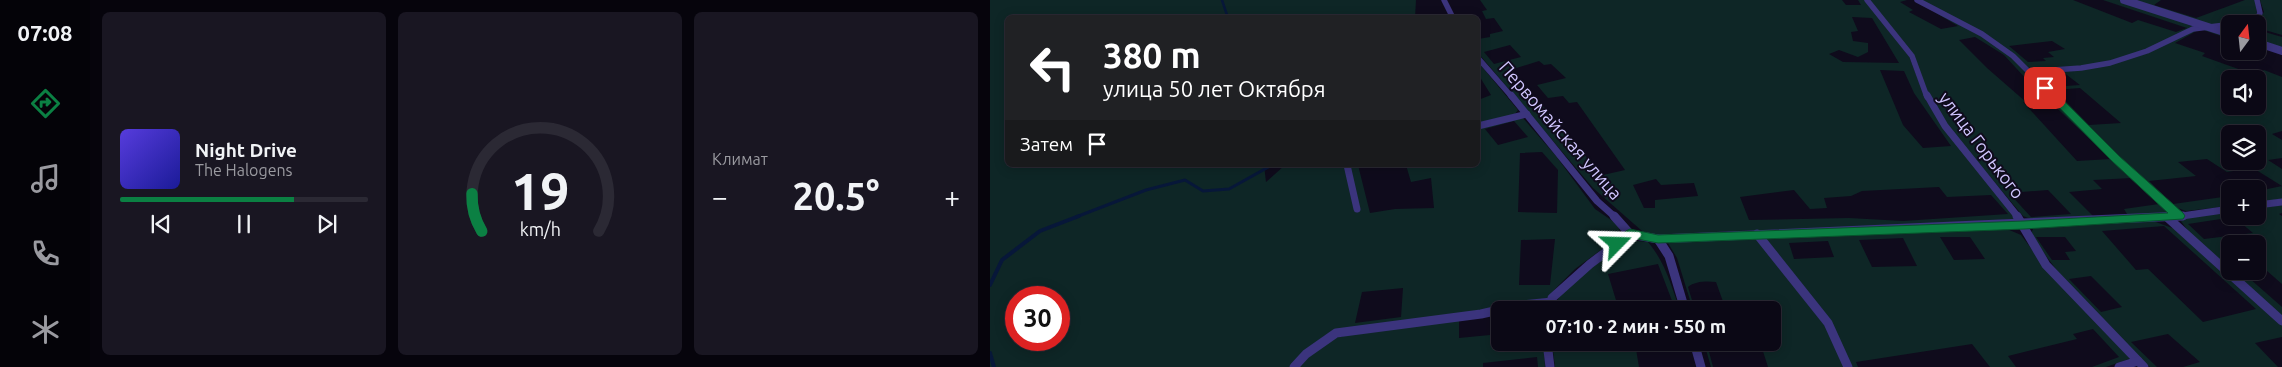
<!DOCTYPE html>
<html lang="ru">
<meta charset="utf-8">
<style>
:root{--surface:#0b0815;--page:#191622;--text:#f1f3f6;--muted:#9a9aa0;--line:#2b2934;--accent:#0b8043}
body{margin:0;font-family:Ubuntu,sans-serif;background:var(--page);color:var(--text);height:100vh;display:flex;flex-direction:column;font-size:19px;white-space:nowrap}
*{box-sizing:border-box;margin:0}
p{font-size:16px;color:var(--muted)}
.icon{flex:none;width:28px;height:28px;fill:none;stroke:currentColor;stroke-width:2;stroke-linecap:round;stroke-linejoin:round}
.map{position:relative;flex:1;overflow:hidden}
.side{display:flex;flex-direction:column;gap:12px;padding:12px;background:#06040c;width:900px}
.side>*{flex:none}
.banner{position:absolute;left:15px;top:15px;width:475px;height:152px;border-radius:8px;box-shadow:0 2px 12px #0003,0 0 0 1px var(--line);background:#202124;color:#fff;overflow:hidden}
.needle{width:32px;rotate:15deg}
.tools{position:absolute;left:1231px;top:15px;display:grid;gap:10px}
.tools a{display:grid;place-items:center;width:45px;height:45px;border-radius:8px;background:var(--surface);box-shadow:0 2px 12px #0003,0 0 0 1px var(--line);font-size:25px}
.speed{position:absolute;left:15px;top:286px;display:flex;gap:10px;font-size:25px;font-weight:700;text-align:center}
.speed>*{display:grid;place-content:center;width:65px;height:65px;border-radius:50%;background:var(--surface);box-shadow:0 2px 12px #0003,0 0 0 1px var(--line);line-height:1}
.speed .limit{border:8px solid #d22;background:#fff;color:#111}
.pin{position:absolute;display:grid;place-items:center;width:42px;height:42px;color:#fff;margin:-21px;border-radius:10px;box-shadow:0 2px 8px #0006}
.me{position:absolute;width:55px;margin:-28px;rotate:68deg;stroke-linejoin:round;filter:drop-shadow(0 0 4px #0008)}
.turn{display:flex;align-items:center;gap:18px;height:105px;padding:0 15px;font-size:22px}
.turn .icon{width:65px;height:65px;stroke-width:2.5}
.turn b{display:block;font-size:35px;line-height:42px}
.then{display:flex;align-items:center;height:48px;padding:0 15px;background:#0003;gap:10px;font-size:19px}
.big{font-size:38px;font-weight:700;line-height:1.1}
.side .tile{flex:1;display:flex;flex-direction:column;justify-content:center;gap:8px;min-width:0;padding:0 18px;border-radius:8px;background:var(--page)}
.side .dial{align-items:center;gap:0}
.dial svg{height:130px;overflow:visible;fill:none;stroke:var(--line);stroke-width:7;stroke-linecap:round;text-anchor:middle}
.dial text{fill:var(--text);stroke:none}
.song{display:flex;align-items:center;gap:15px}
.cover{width:60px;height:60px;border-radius:8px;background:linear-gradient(135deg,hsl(250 70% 55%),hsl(240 70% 35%))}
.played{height:5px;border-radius:2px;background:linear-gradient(90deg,var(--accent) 70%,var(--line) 70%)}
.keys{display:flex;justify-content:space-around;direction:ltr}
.heat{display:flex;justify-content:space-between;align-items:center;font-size:28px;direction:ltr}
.side .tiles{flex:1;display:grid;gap:12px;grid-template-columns:repeat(3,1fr)}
.trip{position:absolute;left:501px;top:301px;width:290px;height:50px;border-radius:8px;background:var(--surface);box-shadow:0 2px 12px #0003,0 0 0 1px var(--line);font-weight:700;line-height:50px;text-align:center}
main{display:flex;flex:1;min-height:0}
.dock{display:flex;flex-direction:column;width:90px;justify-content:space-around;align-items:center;background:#040308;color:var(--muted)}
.dock .icon{width:35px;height:35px}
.dock .on{color:var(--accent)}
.dock b{font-size:22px;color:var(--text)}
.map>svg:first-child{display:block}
</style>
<main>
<nav class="dock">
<b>07:08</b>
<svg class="icon on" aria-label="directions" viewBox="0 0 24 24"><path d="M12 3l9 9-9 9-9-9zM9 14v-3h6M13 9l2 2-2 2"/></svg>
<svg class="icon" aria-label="music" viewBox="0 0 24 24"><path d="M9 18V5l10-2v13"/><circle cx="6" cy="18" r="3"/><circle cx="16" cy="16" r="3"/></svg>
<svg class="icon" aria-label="phone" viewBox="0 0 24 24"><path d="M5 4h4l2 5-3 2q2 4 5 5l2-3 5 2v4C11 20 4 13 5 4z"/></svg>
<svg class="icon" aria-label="climate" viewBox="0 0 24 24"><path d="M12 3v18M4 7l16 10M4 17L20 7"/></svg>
</nav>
<section class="side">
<div class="tiles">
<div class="tile">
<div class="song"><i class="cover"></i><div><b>Night Drive</b><p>The Halogens</p></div></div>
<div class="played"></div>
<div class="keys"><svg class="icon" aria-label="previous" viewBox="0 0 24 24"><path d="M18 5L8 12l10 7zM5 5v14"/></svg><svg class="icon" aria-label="pause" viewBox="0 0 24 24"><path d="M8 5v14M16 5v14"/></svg><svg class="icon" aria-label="next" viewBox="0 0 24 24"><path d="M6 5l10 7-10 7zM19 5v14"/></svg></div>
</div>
<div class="tile dial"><svg viewBox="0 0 100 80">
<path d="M14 69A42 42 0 1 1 86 69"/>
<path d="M14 69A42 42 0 0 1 8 46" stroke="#0b8043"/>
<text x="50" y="56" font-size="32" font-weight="700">19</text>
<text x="50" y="72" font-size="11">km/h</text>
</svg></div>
<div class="tile"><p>Климат</p>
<div class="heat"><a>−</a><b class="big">20.5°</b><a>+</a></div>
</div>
</div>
</section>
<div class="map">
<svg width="1292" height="367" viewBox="0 0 1292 367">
<rect width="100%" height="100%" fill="#0f0b1c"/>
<g fill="#0e2626" fill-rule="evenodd">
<path d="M0,0H426L425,18H18V165H274L276,182L295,165H368L380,213L405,209L444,208L441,178L421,182L416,165H488V127L533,118L566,156L605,209L624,222L629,228L630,236L585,269L565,289L557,301L346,331L334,336L301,367H0ZM524,121L538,137L508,145L495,129ZM552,152L568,170L567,213L528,212L530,153ZM565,239L560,285H529L531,240ZM413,288L411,317L365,323L372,292ZM26,298H69V340H26Z"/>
<path d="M490,0H852L856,5H871L868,0H875L919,56L937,102L1026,219L933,226L746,231L677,236L661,234L652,231L603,188L488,53V39L500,37V34L513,31L504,18L496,19L492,11L497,10ZM862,17L882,18L909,63L853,62L839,54L849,50L868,57L878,52V43L863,41L861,32L868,31ZM520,45L531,57L504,64L494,52ZM549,61L554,65L561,64L576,78L547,85L558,98L573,96L579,103L587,102L635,170L613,175L569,127L555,108L514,72ZM890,70L914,71L924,93L961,146L933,148L913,125ZM666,179L671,185L704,183L708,196L665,200V208H654L643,185ZM949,187L957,197L1001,195L1018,214L913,221L859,218L759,220L750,197L804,190L820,209L837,208L834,198L861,196L872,191Z"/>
<path d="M878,0H917L910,2L923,10L919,12L951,29L968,26L924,0C952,12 981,26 1005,44C1053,81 1090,131 1137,171C1149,181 1172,194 1177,211L1174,215L1046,221L1033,216L957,126L941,100L922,56L896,20ZM985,37L1014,55L1038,81L1121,159L1087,161L1033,102H1036L997,68L969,40ZM1142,178L1169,204L1134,209L1137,214L1103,216L1079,192L1112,189L1103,180ZM1058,190L1081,214L1041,217L1019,193Z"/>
<path d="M929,0H1083L1142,23L1148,20L1186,32L1197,28L1113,0H1129L1211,26L1155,50L1118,62L1042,73L1022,54ZM1062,41L1075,49L1058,52L1064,57L1053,58L1056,61L1038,62L1019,46Z"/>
<polygon points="1140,0 1171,0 1164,5 1206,18 1255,0 1265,0 1267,13 1265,16 1232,23 1229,28"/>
<polygon points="1270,0 1292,0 1292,35 1268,28 1268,24 1247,22 1270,17 1274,12"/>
<path d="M1216,28L1240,36V39L1210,29L1185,43L1215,53L1212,56L1265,75L1274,70L1292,77V131L1282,134L1292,140V158L1278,160L1292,169V199L1268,202V191L1292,186L1263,168L1237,172L1217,159L1188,162L1206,176L1159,181L1183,204L1240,196V206L1196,211L1182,206L1126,156L1044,75L1121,63L1160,51L1205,29ZM1073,72L1090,85L1062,87L1050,75ZM1240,79H1268V106H1240ZM1090,88L1131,123L1099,125L1065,90ZM1240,134H1268V161H1240Z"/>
<polygon points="1268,30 1292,37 1292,50 1268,42"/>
<polygon points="488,62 528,110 525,114 488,124 488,100 501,95 488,74"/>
<path d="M1292,205V213L1289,214L1292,216V284L1268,263V244H1240V271L1199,232L1191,221L1193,218L1240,211V216H1268V208ZM1244,217L1263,233L1214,239L1198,224Z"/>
<path d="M1163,221L1185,229L1292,325V337L1265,343L1288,367H1193L1210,362L1178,334L1141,342L1167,367H1160C1116,327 1073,284 1041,234L1043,229L1053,227ZM1174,226L1266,309L1213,322L1158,269L1146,270L1112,231ZM1046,237H1075L1086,251L1075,252L1080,260H1062ZM1101,276L1132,307L1111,312L1079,279Z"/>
<path d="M1017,229L1031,235L1046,255L1142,358L1116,367H1102L1129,357L1103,329L1083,334L1087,339L1018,356L1026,367H1000L982,344L866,362L868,367H861L849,341L772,238ZM950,237H980L995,259L964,260ZM913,238L927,266L882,267L869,240ZM838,241L844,257L804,259L799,243Z"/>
<path d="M760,238L767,240L836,327L856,367H778L771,345L718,348L723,367H721L714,343L782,342V310H736L726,282C717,281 705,281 698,287L705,310H703L687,258L678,243Z"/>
<path d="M647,241L658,242C675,262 681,285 690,310H667L684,306L668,264L618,274L629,310H563C565,293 616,251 632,244C636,242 642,242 647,241Z"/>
<polygon points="1241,271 1251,271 1292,307 1292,317"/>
<polygon points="510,311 510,315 469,321 469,338 510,334 510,342 554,343 555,367 548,367 547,357 493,363 493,367 307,367 341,338"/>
<polygon points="562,343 645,343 649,367 565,367"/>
</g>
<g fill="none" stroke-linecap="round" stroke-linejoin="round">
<polyline stroke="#071739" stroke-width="2.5" points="232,0 238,18"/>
<polyline stroke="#071739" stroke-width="3" points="86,217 156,190 195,180 213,191 239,189 282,165"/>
<g stroke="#071739" stroke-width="4">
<polyline points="0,285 12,260 50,231 89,216"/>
<polyline points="0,353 4,367"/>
</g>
<g stroke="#3b347d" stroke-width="5.5">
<polyline points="454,0 463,18"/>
<polyline points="877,0 922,56 937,97"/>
<polyline points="927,0 992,34 1023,56 1064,97"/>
<polyline points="488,58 522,97"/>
<polyline points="1041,74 1049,71 1091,68 1120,63 1157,51 1203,29 1235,25 1268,17 1270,13 1267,0"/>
</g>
<g stroke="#3b347d" stroke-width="7">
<polyline points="521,95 607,201 625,217"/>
<polyline points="937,95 955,126 1028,217"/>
<polyline points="1062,95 1125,158 1189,216"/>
<polyline points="488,126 537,114"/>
<polyline points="357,165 367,209"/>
<polyline points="1268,205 1292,202"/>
<polyline points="1185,217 1240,209"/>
</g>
<g stroke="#3b347d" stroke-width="9">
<polyline points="1027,216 1056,265 1154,367"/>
<polyline points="1178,218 1292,321"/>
<polyline points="640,234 668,239 1193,216"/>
<polyline points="767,234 838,323 858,367"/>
<polyline points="668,239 679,256 695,310"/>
<polyline points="561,310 562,298 600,264 640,234 624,216"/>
<polyline points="557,342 560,367"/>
<polyline points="704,342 711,367"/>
<polyline points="304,367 316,354 346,333 491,314 531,305 562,302"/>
<polyline points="1129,367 1148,361"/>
</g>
<g stroke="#3b347d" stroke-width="8">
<polyline points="1134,0 1240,34"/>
<polyline points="1268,43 1292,51"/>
</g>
</g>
<polygon fill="#0b8043" stroke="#07532c" points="1055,85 1059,86 1129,156 1193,213 1195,216 1193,219 1034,229 668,243 642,238 627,248 620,244 636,231 640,229 668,235 1034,221 1178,213 1122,161 1052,90 1051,88"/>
<g text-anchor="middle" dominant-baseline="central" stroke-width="4" stroke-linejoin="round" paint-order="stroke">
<g font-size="18" fill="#d0c6ff" stroke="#0f0b1c">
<text transform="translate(571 130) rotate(49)">Первомайская улица</text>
<text transform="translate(992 145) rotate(53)">улица Горького</text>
</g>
</g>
</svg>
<div class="tools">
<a><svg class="needle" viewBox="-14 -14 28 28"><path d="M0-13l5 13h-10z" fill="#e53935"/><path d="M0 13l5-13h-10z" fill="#9a9aa0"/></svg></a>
<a><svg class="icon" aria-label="sound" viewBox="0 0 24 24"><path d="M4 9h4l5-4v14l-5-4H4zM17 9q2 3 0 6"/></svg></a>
<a><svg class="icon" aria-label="layers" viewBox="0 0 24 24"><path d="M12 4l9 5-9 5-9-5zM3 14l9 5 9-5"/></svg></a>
<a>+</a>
<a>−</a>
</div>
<div class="speed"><div class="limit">30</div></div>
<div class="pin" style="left:1055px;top:88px;background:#d93025"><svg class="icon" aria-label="arrive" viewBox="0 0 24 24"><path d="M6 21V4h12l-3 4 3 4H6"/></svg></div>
<svg class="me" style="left:627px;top:244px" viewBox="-20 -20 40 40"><path d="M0-17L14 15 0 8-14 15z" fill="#0b8043" stroke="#fff" stroke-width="4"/></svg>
<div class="trip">07:10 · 2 мин · 550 m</div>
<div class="banner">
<div class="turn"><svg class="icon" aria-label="left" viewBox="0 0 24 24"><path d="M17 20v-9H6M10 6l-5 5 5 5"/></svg><div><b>380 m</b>улица 50 лет Октября</div></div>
<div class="then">Затем<svg class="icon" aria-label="arrive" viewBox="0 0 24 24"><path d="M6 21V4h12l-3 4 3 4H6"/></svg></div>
</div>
</div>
</main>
